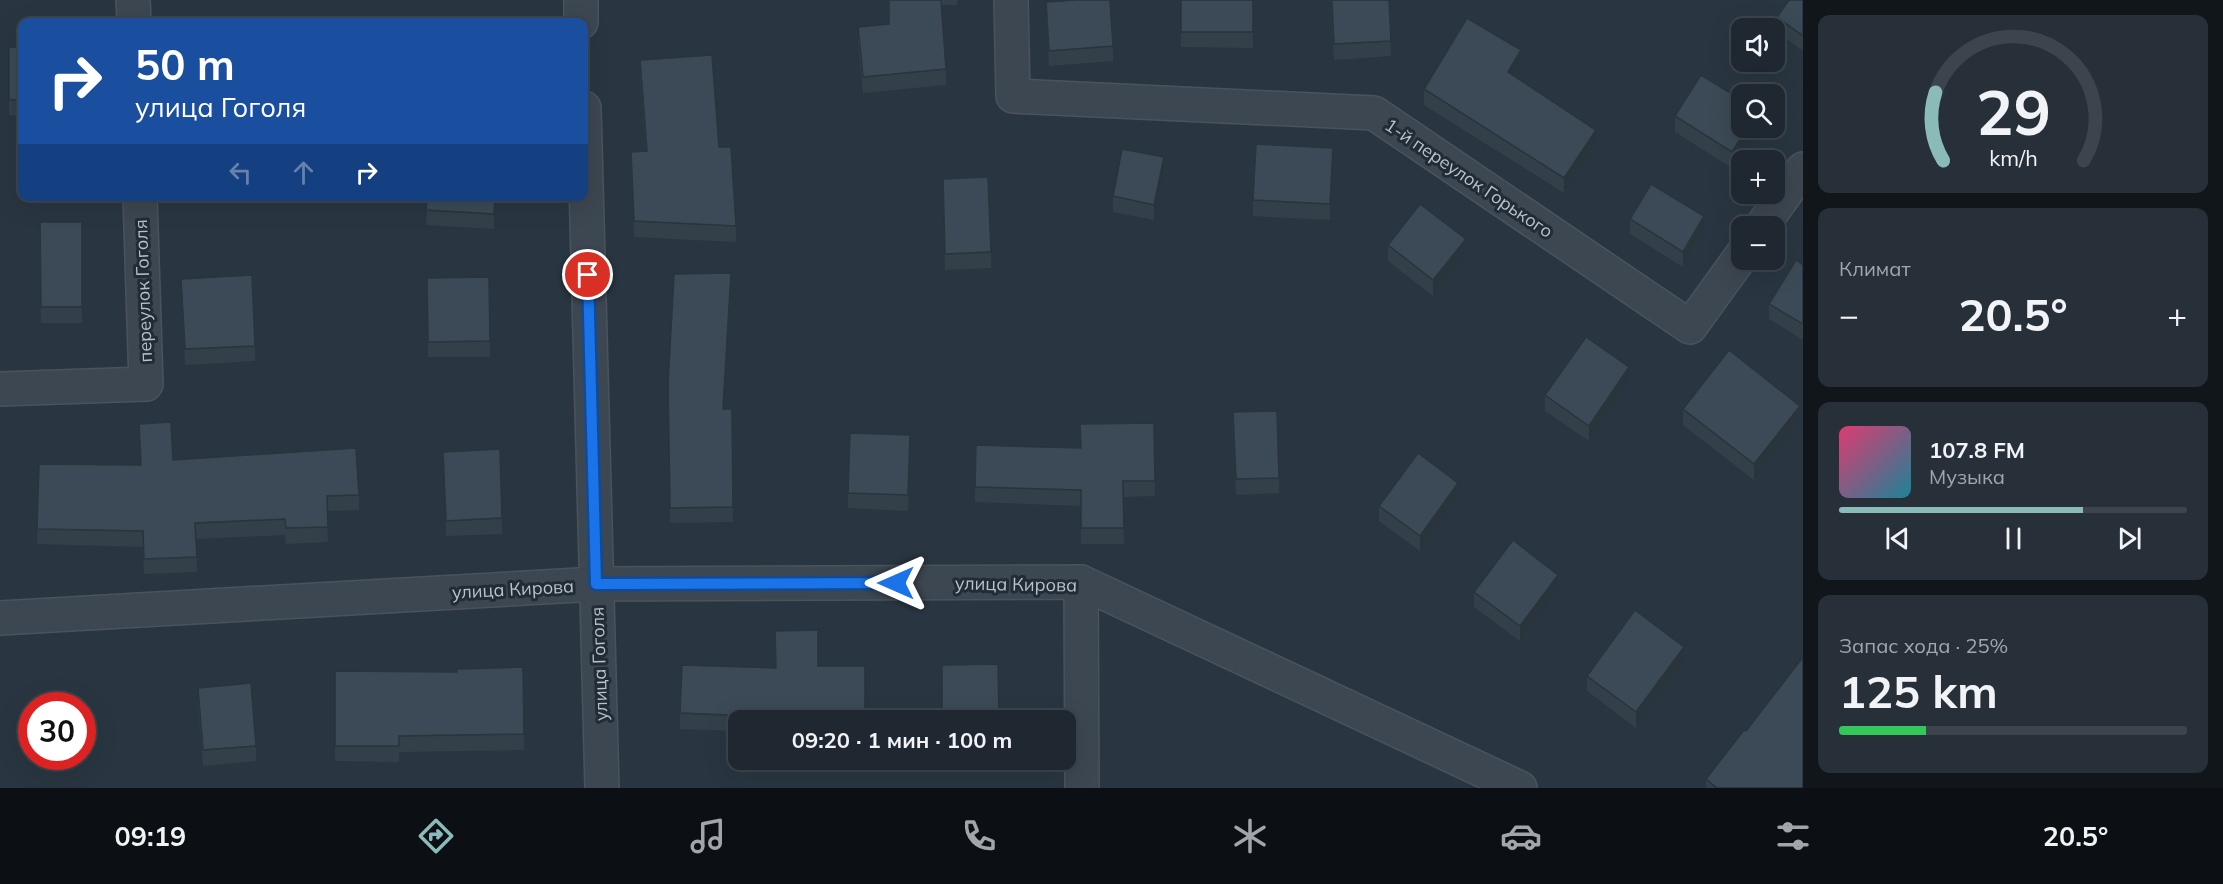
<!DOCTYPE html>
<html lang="ru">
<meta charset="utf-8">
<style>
:root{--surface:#1f2831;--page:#273039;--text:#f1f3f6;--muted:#a1a6ab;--line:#3c444d;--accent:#8bbbb9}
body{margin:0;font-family:Mulish,sans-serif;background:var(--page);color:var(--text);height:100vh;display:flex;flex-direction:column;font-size:22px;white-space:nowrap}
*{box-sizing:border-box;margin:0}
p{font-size:20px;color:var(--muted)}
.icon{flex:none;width:33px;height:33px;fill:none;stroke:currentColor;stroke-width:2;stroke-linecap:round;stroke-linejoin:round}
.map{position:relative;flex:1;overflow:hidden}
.drawer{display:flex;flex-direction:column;gap:15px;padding:15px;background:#11161b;width:420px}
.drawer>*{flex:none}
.guide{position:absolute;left:18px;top:18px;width:570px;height:183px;border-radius:12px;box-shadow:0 6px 24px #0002,0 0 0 2px var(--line);background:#1a4fa0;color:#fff;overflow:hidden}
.buttons{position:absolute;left:1731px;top:18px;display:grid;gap:12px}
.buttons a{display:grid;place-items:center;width:54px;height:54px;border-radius:12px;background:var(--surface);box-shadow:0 6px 24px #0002,0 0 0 2px var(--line);font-size:30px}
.speed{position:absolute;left:18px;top:692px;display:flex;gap:12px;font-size:30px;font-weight:700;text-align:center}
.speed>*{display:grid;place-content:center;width:78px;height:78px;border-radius:50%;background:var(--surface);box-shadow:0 6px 24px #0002,0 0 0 2px var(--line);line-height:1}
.speed .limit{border:9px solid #d22;background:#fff;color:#111}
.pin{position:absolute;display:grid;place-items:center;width:51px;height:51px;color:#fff;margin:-26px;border:3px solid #fff;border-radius:50%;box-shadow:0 2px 6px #0007}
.me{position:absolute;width:66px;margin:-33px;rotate:270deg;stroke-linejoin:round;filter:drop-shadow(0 0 4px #0008)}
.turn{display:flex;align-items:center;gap:21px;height:126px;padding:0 18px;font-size:27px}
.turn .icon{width:78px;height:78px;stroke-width:2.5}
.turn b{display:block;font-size:42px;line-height:51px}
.lanes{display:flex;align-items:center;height:57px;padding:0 18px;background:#0003;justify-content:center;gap:30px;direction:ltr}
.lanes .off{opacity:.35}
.big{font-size:45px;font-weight:700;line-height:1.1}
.drawer .tile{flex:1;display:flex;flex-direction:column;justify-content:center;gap:9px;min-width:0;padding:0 21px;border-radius:12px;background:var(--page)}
.drawer .dial{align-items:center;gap:0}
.dial svg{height:156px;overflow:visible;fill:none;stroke:var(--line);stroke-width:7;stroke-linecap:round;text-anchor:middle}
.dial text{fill:var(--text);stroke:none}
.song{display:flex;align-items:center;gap:18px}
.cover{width:72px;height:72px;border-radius:9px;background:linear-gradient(135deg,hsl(340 70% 55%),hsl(190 70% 35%))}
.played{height:6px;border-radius:3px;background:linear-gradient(90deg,var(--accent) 70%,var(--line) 70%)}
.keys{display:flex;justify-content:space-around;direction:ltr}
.heat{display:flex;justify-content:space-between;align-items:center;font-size:33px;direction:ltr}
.charge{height:9px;border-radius:4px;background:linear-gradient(90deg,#34c759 25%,var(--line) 0)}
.trip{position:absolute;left:728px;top:710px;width:348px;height:60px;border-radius:12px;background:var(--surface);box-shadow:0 6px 24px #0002,0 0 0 2px var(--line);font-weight:700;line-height:60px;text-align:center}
.tab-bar{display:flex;height:96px;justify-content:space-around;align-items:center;background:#0c1014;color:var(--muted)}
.tab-bar .icon{width:42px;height:42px}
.tab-bar .active{color:var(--accent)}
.tab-bar b{font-size:27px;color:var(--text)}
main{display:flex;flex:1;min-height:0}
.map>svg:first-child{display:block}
</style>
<main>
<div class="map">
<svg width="1803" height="788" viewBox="0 0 1803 788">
<rect width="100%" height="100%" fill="#293641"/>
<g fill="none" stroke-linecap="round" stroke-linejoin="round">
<defs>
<g id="street">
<polyline points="133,0 134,22"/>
<polyline points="581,0 581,22"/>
<polyline points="1011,0 1013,96 1374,113 1690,327 1742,255"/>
<polyline points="584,108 602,788"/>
<polyline points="1762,226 1803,169"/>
<polyline points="0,389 146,384 140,196"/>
<polyline points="1081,582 1082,788"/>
<polyline points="0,618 596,584 1081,582 1520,788"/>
</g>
</defs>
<use href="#street" stroke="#4a535d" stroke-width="36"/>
<use href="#street" stroke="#3d4751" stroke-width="33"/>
</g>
<g fill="#33404a">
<polygon points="888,0 957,0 957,5 941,5 946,69 946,85 863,93 858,43 858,27 889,24"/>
<polygon points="1181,0 1253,0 1253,48 1181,47"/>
<polygon points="1331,0 1389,0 1391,56 1334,60"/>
<polygon points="1803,0 1803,51 1777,32 1777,17"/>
<polygon points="1046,2 1113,46 1113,61 1049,66 1046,18"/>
<polygon points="9,47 22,47 22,116 9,115"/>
<polygon points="640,60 719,147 736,226 736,242 634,237 631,152 646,151 640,76"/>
<polygon points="1521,66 1515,76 1596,145 1564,193 1424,105 1424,89"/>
<polygon points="1742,100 1732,168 1675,132 1675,116"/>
<polygon points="1333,163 1330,220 1253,216 1253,200"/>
<polygon points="1164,173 1154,220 1113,212 1113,196"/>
<polygon points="943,179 991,252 991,268 945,270"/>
<polygon points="427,196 496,196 494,229 426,225"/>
<polygon points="1630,219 1704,232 1683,267 1630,234"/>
<polygon points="40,222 82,222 82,323 41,323"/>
<polygon points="1388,245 1466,254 1433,296 1388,261"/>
<polygon points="1803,265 1803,340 1769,319 1769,304"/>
<polygon points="489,277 490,357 428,357 427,278"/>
<polygon points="181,279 255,346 255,361 185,365"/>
<polygon points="731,288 724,409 732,409 733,522 670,523 668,384"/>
<polygon points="1629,382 1589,441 1545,411 1545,395"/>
<polygon points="1683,409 1800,421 1754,480 1683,425"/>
<polygon points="1233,412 1279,478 1279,493 1236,495"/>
<polygon points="1154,423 1155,496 1123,497 1124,544 1081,544 1081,506 975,502 975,487"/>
<polygon points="139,424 173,460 359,495 359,510 327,511 328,542 286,544 285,535 196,539 197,572 144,574 143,547 37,544 39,464 140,465"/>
<polygon points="910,451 908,511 848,508 848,493"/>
<polygon points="443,452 502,518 502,534 446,536"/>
<polygon points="1458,498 1420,551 1379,521 1379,506"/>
<polygon points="1558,590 1520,641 1474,607 1474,592"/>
<polygon points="1684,662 1636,728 1587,691 1587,676"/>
<polygon points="998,664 999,720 942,720 942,665"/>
<polygon points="818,666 865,720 738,720 738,731 680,729 680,713 775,668"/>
<polygon points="523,667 524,750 399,752 399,762 335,761 335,671 457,672"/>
<polygon points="198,688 256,746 256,761 203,766 198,703"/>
<polygon points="87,703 88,758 44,759 44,756 82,756 82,705"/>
<polygon points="1746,731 1803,788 1706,788 1706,779"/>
</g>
<g fill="#29343c">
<polygon points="1521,50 1521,66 1508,87 1508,72"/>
<polygon points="1747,128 1757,128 1732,168 1732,152"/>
<polygon points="1596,130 1596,145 1564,193 1564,178"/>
<polygon points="1333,148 1333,163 1330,220 1330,204"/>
<polygon points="1164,157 1164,173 1154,220 1154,205"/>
<polygon points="495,196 496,196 494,229 494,214"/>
<polygon points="1704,216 1704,232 1683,267 1683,252"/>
<polygon points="1466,239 1466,254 1433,296 1433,280"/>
<polygon points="731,273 731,288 723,424 723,409"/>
<polygon points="1629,367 1629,382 1589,441 1589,426"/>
<polygon points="1800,406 1800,421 1754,480 1754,464"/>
<polygon points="1458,483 1458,498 1420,551 1420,536"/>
<polygon points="1558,575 1558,590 1520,641 1520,626"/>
<polygon points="1684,647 1684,662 1636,728 1636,712"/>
</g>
<g fill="#3b4a56" stroke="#29343c" stroke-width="1.5">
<polygon points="889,0 941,0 946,69 863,77 858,27 889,24"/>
<polygon points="1075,0 1110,0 1113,46 1049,51 1046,2"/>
<rect x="1181" y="0" width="72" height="32"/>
<polygon points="1332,0 1389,0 1391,41 1334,44"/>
<polygon points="1789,0 1803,0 1803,36 1777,17"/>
<polygon points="1467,18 1521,50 1508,72 1596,130 1564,178 1424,89"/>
<rect x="9" y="47" width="13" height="53"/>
<polygon points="712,55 719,147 731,147 736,226 634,221 631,152 647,151 640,60"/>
<polygon points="1701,75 1742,100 1742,128 1747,128 1732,152 1675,116"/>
<polygon points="1256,144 1333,148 1330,204 1253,200"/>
<polygon points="1122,149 1164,157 1154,205 1113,196"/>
<polygon points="988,177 991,252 945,254 943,179"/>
<polygon points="1651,184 1704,216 1683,252 1630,219"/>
<polygon points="427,196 495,196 494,214 426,210"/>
<polygon points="1420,204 1466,239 1433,280 1388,245"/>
<polygon points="40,222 82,222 82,307 41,307"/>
<polygon points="1796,260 1803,265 1803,324 1769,304"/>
<polygon points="731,273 723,409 732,409 733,507 670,508 668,384 674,274"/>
<polygon points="252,275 255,346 185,349 181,279"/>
<polygon points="489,277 490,341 428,342 427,278"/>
<polygon points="1586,337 1629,367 1589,426 1545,395"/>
<polygon points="1729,350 1800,406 1754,464 1683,409"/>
<polygon points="1277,411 1279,478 1236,479 1233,412"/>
<polygon points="171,422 173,460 356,448 359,495 327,496 328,527 286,528 285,519 195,523 197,557 144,559 143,531 37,529 39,464 141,465 139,424"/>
<polygon points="1154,423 1155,481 1123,481 1124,528 1081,528 1081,490 975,487 976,445 1081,448 1080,424"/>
<polygon points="850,433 910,435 908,495 848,493"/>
<polygon points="500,449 502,518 446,521 443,452"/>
<polygon points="1418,453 1458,483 1420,536 1379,506"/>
<polygon points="1513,540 1558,575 1520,626 1474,592"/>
<polygon points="1635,610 1684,647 1636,712 1587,676"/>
<polygon points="818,630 818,666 865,666 865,720 776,720 776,717 680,713 682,665 776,668 775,631"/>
<polygon points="1803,657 1803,788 1717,788 1706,779 1744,730 1746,731"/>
<polygon points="998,664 999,714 942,715 942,665"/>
<polygon points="523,667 524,734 399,736 399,746 335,746 335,671 457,672 457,669"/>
<polygon points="251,683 256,746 203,750 198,688"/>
<polygon points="87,703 88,743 82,743 82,705 43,705 43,704"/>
</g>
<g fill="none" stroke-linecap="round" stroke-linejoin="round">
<defs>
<polyline id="route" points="588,275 596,584 896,583"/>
</defs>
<use href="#route" stroke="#114b97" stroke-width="15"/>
<use href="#route" stroke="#1a73e8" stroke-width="10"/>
</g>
<g text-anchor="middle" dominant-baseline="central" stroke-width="6" stroke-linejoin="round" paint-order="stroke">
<g font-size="18" fill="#bac2cb" stroke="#222c36">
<text transform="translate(1469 178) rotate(34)">1-й переулок Горького</text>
<text transform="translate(143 291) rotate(-92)">переулок Гоголя</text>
<text transform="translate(1016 584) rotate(1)">улица Кирова</text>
<text transform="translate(513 589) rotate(-3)">улица Кирова</text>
<text transform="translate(599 664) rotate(-92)">улица Гоголя</text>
</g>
</g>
</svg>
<div class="buttons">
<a><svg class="icon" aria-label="sound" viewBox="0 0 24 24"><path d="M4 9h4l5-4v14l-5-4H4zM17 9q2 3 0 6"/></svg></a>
<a><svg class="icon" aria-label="search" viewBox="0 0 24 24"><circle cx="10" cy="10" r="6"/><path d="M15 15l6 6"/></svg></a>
<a>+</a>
<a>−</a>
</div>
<div class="speed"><div class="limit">30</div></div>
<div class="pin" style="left:588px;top:275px;background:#d93025"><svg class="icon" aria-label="arrive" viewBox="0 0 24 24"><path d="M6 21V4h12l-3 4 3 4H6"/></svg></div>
<svg class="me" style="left:896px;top:583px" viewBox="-20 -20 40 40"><path d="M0-17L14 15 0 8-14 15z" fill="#1a73e8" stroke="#fff" stroke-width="4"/></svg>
<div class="trip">09:20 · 1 мин · 100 m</div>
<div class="guide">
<div class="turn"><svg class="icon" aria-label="right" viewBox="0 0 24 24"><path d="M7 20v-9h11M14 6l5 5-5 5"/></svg><div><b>50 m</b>улица Гоголя</div></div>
<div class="lanes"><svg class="icon off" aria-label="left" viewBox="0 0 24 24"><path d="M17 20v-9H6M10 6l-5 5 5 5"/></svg><svg class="icon off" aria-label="ahead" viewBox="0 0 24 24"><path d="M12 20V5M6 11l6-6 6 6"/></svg><svg class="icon" aria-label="right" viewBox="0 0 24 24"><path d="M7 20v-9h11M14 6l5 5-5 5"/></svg></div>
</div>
</div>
<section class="drawer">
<div class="tile dial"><svg viewBox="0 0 100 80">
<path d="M14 69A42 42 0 1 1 86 69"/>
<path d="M14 69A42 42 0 0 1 10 34" stroke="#8bbbb9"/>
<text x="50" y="56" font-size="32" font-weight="700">29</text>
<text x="50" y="72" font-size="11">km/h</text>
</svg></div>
<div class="tile"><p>Климат</p>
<div class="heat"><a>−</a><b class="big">20.5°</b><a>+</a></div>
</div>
<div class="tile">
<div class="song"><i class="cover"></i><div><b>107.8 FM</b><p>Музыка</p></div></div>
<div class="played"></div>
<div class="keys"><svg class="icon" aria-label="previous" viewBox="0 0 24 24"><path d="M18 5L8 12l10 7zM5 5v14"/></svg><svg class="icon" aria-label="pause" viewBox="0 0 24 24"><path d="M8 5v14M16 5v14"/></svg><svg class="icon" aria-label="next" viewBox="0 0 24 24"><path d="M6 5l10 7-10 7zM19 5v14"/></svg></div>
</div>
<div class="tile"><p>Запас хода · 25%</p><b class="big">125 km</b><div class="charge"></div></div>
</section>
</main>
<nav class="tab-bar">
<b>09:19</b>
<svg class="icon active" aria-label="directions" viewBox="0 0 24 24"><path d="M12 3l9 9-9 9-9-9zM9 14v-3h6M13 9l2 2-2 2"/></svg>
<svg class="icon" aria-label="music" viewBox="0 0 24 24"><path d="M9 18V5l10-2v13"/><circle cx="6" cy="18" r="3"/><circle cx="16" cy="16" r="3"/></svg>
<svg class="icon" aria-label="phone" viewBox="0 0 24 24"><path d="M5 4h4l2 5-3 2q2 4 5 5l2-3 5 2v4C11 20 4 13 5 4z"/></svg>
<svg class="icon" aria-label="climate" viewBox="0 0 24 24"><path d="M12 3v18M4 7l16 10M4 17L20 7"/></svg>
<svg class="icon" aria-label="car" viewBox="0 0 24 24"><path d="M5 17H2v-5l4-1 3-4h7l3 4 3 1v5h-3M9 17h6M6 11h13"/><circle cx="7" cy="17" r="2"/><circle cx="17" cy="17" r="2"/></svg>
<svg class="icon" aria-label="filters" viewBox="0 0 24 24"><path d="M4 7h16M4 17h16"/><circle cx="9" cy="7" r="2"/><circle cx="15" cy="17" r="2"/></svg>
<b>20.5°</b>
</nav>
